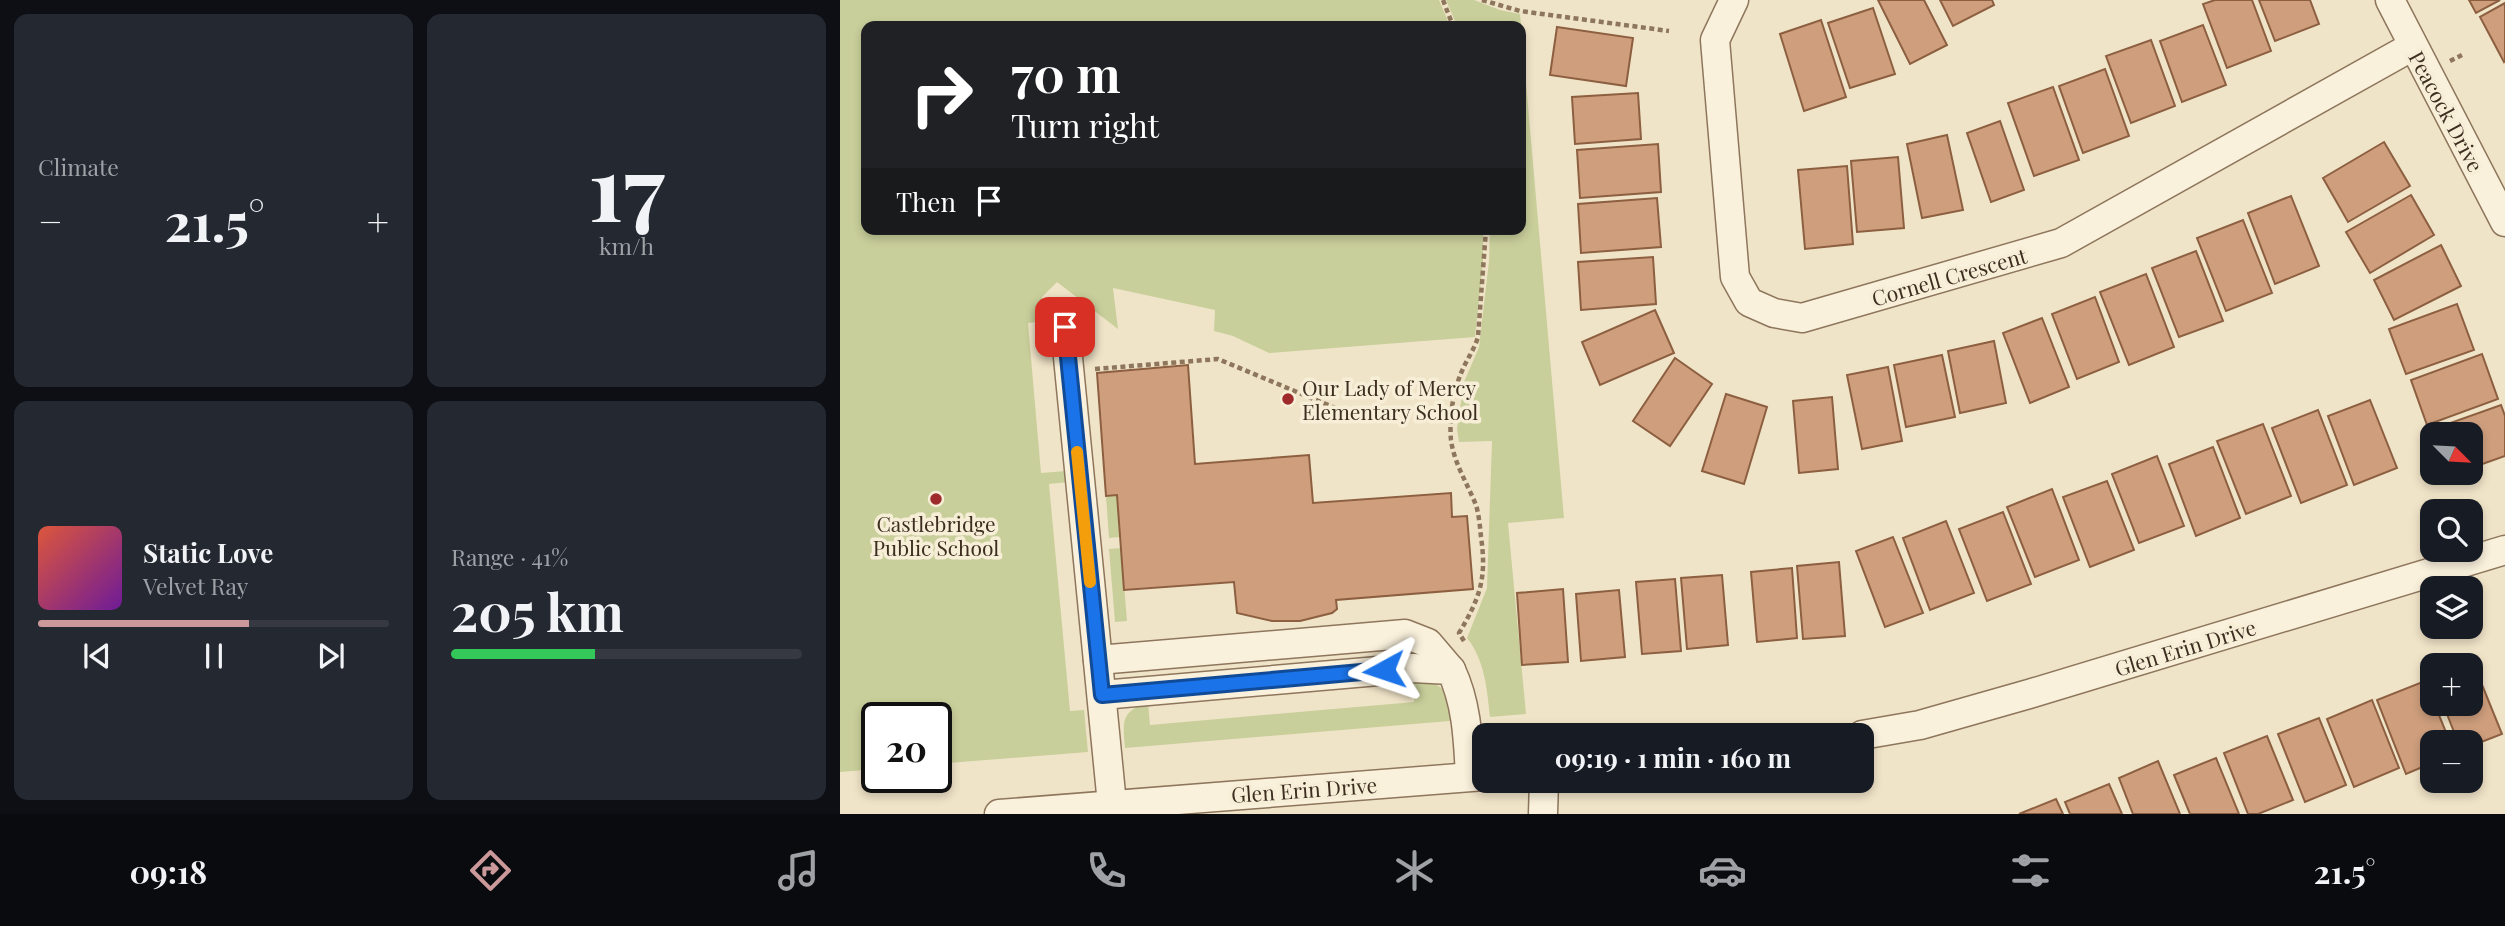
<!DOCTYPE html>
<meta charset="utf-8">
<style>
:root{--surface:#171b24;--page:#242831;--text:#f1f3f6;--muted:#9ea1a6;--line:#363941;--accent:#cc999b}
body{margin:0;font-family:"Playfair Display",serif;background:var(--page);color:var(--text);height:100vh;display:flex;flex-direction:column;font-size:26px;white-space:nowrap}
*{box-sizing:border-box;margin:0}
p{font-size:23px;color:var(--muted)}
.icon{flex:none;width:38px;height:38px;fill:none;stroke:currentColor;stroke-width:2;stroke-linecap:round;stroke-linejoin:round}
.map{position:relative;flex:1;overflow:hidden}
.sheet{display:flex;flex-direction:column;gap:14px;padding:14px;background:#0d0f14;width:840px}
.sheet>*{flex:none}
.guide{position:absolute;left:21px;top:21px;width:665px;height:214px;border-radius:14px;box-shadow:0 4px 10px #0003;background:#202124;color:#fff;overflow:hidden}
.needle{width:46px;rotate:114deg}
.controls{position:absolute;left:1580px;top:422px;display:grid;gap:14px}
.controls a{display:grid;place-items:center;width:63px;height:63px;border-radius:14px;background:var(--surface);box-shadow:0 4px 10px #0003;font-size:35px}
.speed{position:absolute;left:21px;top:702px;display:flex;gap:14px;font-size:35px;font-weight:700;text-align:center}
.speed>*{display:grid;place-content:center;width:91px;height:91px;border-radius:50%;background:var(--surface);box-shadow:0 4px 10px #0003;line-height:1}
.speed .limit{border:4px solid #111;border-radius:10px;background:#fff;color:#111}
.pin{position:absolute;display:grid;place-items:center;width:60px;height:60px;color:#fff;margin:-30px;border-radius:14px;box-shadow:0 4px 10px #0006}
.me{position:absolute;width:77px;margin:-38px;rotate:265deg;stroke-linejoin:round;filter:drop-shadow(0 0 5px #0008)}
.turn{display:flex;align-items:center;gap:24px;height:147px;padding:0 35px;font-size:32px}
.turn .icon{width:91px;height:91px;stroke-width:2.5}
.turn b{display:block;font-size:49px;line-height:60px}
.then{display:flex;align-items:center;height:66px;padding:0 35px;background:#0003;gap:14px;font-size:26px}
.big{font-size:52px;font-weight:700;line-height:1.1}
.sheet .widget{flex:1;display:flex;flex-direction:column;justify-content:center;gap:10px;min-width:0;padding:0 24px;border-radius:14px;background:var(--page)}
.sheet .dial{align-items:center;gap:0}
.dial b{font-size:91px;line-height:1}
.song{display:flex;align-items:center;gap:21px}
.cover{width:84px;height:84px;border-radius:10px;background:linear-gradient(135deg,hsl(10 70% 55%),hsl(280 70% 35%))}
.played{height:7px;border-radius:4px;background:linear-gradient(90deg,var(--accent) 60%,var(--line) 60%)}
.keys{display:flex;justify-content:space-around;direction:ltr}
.heat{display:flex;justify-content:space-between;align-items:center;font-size:38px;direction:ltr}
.charge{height:10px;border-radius:5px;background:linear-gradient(90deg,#34c759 41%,var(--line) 0)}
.sheet .tiles{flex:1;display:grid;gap:14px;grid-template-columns:repeat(2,1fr)}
.trip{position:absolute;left:632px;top:723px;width:402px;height:70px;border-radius:14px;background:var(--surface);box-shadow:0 4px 10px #0003;font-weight:700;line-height:70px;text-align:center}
.dock{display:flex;height:112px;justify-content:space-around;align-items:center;background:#090b0e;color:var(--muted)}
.dock .icon{width:49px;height:49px}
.dock .on{color:var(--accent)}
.dock b{font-size:32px;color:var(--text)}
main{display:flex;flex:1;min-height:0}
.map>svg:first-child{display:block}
</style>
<main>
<section class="sheet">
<div class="tiles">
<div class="widget"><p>Climate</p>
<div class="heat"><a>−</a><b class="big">21.5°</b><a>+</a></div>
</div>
<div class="widget dial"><b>17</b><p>km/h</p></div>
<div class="widget">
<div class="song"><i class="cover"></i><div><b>Static Love</b><p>Velvet Ray</p></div></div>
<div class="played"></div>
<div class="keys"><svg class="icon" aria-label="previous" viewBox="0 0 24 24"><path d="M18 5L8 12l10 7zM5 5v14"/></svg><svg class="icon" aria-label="pause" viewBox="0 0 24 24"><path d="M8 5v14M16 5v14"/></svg><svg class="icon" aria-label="next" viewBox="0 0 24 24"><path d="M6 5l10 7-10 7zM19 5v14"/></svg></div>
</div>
<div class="widget"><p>Range · 41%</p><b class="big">205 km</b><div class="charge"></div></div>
</div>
</section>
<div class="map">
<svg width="1665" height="814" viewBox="0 0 1665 814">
<rect width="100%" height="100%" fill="#f0e4c8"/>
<g fill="#c9cf9b">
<polygon points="0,0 599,0 610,26 26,26 26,229 643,229 643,263 635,337 429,353 393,336 374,331 375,310 273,288 278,329 217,282 202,297 207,317 212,320 188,323 201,473 226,471 229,482 209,484 230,711 244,710 248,752 96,764 96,718 37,718 37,769 0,772"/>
<path d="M606,0H634L660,10L680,14L724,518L668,523L686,714L650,717C647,689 645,661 627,638L647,588L652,441L619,442L617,429L624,382L639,347L649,261L650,229H681V26H617Z"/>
<polygon points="277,495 280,537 269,538 266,496"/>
<polygon points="281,548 287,621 275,622 269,549"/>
<path d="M573,681C602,681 612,691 610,721L285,748C283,723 280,711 308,703L310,725L574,702Z"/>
</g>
<g fill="#cf9f7d" stroke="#8d5f41" stroke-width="2">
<polygon points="1038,0 1084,0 1107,45 1070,64"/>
<polygon points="1100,0 1152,0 1154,5 1113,26"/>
<polygon points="1375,0 1412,0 1431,51 1387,68 1363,4"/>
<polygon points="1419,0 1470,0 1479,24 1435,41"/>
<polygon points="1629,0 1660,0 1636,13"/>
<polygon points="1665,3 1665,61 1664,62 1640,17"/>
<polygon points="1033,8 1055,74 1010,88 988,23"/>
<polygon points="981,20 1006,97 964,111 940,34"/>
<polygon points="1363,25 1386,85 1342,102 1320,41"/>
<polygon points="717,27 793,38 786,86 710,75"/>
<polygon points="1311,40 1335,106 1291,123 1266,56"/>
<polygon points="1265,69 1289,136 1243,153 1219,86"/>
<polygon points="1213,87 1239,160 1194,176 1168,103"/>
<polygon points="798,93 801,139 735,144 732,97"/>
<polygon points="1160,121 1184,190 1151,202 1127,133"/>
<polygon points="1107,135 1123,210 1082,218 1067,144"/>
<polygon points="1544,142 1570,186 1508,222 1483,178"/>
<polygon points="818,144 821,192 740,198 737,150"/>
<polygon points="1058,157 1064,228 1017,232 1011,161"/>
<polygon points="1007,166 1013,244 965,249 958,170"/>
<polygon points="1571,195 1594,235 1530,273 1506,232"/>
<polygon points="1451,196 1479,266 1435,284 1408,213"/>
<polygon points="817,198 821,247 741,253 738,204"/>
<polygon points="1403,220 1432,293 1386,311 1357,238"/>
<polygon points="1601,245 1621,286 1554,320 1534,280"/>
<polygon points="1356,251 1383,321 1339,337 1312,268"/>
<polygon points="813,257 816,304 741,310 738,262"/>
<polygon points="1306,274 1334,347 1289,365 1260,292"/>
<polygon points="1255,297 1279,362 1237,379 1212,314"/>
<polygon points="1617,304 1634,350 1566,374 1549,329"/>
<polygon points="815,310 834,353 760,385 742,342"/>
<polygon points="1202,318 1229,387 1190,403 1163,333"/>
<polygon points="1154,341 1166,403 1120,413 1108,351"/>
<polygon points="1642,354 1658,399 1587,425 1571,380"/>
<polygon points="1102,355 1115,417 1066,427 1054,365"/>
<polygon points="835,358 872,384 830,446 793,421"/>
<polygon points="348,365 355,464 469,455 473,503 611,493 612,517 627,516 633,589 496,600 497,609 492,613 460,621 432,621 397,613 394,582 284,590 277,495 266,496 257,373"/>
<polygon points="1048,367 1062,441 1022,449 1007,375"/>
<polygon points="886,394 927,407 904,484 862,471"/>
<polygon points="992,397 998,469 959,473 953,401"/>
<polygon points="1530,400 1557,468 1514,485 1488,416"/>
<polygon points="1661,405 1665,416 1665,456 1631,468 1631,434 1592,434 1592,462 1582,433"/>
<polygon points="1478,410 1507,485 1461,503 1432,428"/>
<polygon points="1423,424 1451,496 1406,514 1377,441"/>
<polygon points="1373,447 1400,518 1356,536 1329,464"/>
<polygon points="1317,456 1344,526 1299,543 1272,474"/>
<polygon points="1267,481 1294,550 1250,567 1223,497"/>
<polygon points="1212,489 1239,560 1195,577 1167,507"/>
<polygon points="1163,512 1191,584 1147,601 1119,529"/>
<polygon points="1106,521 1134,593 1090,610 1063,538"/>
<polygon points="1053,537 1083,613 1045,627 1016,551"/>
<polygon points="999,562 1005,636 963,639 957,566"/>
<polygon points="952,568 957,638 917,642 911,572"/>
<polygon points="882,575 888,645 847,649 841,578"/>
<polygon points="835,579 841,651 802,654 796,582"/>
<polygon points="723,589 728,662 682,665 677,593"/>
<polygon points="779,590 785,657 741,661 736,594"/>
<polygon points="1634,665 1662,734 1631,746 1631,742 1618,742 1603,704 1631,704 1631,666"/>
<polygon points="1585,681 1610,742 1592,742 1592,763 1566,774 1537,700"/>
<polygon points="1532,700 1559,768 1514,787 1487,719"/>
<polygon points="1479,718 1506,785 1465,802 1438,734"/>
<polygon points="1427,736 1453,800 1418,814 1408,814 1384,753"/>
<polygon points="1376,758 1399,814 1350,814 1334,775"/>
<polygon points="1318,761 1340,814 1293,814 1279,778"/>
<polygon points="1269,784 1282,814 1230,814 1225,802"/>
<polygon points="1216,799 1223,814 1179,814"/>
</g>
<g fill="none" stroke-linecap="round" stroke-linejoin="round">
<defs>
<g id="minor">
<polyline points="894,0 875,40 895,277 909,302 934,313 962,318 1221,243 1573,46"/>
<polyline points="1550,0 1665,222"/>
<polyline points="225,327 272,804"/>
<polyline points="258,660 565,634 588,643 611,670"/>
<path d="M262,695L573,668L611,670C627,704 628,739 630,776"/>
<polyline points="1022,735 1080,725 1189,694 1665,550"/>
<polyline points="159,814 644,776"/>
<polyline points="703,814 704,780"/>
</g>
</defs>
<use href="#minor" stroke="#8d765c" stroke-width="31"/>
<g stroke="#8d765c" stroke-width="4.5" stroke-dasharray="5 3.5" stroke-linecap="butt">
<polyline points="603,0 613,26"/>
<polyline points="642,0 680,11 829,31"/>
<polyline points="1610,61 1622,55"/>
<polyline points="255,369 378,359 512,415 612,410"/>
<path d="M624,641L619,633C640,598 647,578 641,537C640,527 639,515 636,505C627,483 614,463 611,440C609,418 613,391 622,371C627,359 634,350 638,337L646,229"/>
</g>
<use href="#minor" stroke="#faf1dc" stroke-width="28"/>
</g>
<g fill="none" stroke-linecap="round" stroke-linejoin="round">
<defs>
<polyline id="route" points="225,327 262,695 544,670"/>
</defs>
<use href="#route" stroke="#114b97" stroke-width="18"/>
<use href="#route" stroke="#1a73e8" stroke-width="12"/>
<polyline stroke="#f59e0b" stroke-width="12" points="237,452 250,582"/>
</g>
<g fill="#9e2a2b" stroke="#f7eed8" stroke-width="2.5">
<circle cx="448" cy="399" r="7"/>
<circle cx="96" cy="499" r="7"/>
</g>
<g text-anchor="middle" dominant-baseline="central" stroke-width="7" stroke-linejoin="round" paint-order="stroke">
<g font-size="21" fill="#3d2e20" stroke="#f7eed8">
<text transform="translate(1607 111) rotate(62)">Peacock Drive</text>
<text transform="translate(1109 276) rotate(-16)">Cornell Crescent</text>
<text transform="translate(1345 647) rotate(-17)">Glen Erin Drive</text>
<text transform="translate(464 789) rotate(-4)">Glen Erin Drive</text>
</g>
<g font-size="21" fill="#3d2e20" stroke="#f7eed8" text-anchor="start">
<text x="462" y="387">Our Lady of Mercy<tspan x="462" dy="24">Elementary School</tspan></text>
<text x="96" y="523" text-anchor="middle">Castlebridge<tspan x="96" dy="24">Public School</tspan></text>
</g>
</g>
</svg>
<div class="controls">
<a><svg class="needle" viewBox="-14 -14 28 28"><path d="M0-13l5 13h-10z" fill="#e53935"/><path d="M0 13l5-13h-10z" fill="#9ea1a6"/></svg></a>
<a><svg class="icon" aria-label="search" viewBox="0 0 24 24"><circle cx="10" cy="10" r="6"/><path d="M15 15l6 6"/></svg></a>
<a><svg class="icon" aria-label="layers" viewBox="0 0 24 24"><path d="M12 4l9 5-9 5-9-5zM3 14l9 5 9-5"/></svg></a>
<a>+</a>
<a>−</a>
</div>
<div class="speed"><div class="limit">20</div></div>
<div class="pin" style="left:225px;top:327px;background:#d93025"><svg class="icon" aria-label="arrive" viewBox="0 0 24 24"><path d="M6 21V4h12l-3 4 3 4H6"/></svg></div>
<svg class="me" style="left:544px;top:670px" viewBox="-20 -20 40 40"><path d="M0-17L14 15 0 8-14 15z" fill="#1a73e8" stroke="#fff" stroke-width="4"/></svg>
<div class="trip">09:19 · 1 min · 160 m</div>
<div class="guide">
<div class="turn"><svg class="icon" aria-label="right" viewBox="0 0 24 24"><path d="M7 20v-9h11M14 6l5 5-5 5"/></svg><div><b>70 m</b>Turn right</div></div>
<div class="then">Then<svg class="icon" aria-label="arrive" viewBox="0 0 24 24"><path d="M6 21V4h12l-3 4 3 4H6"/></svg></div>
</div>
</div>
</main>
<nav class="dock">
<b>09:18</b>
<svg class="icon on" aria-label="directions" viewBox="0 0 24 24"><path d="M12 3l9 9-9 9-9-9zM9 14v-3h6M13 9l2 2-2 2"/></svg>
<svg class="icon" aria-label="music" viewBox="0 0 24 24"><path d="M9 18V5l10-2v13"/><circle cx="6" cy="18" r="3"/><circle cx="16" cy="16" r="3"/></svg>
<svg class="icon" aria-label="phone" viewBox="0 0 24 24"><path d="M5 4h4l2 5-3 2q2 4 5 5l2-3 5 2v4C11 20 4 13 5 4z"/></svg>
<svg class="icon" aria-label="climate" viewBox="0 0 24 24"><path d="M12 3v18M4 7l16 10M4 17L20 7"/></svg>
<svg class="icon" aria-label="car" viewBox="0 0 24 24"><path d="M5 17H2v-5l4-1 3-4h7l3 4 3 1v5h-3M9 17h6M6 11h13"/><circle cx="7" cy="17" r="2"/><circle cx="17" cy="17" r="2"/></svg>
<svg class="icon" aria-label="filters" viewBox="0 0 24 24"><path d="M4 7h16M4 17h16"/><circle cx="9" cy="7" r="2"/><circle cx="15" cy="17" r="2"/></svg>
<b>21.5°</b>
</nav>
